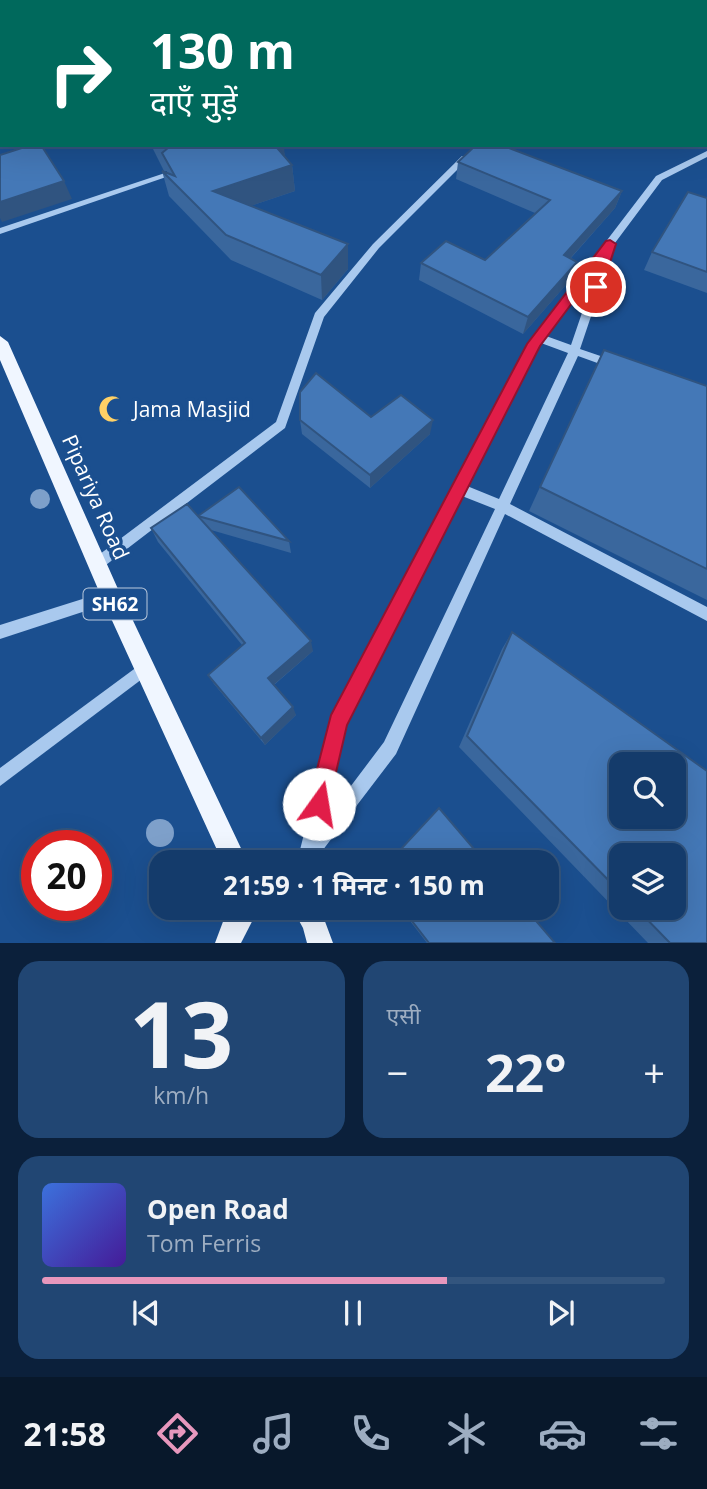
<!DOCTYPE html>
<html lang="hi">
<meta charset="utf-8">
<style>
:root{--surface:#143b6b;--page:#214673;--text:#f1f3f6;--muted:#9dadc1;--line:#33557e;--accent:#e797bd}
body{margin:0;font-family:"Open Sans","Noto Sans Devanagari",sans-serif;background:var(--page);color:var(--text);height:100vh;display:flex;flex-direction:column;font-size:26px;white-space:nowrap}
*{box-sizing:border-box;margin:0}
p{font-size:23px;color:var(--muted)}
.icon{flex:none;width:38px;height:38px;fill:none;stroke:currentColor;stroke-width:2;stroke-linecap:round;stroke-linejoin:round}
.map{position:relative;height:943px;overflow:hidden}
.details{display:flex;flex-direction:column;gap:18px;padding:18px;background:#0b203b;flex:1}
.details>*{flex:none}
.banner{position:absolute;left:0px;top:0px;width:707px;height:147px;box-shadow:0 7px 28px #0002,0 0 0 2px var(--line);background:#00695c;color:#fff;overflow:hidden}
.buttons{position:absolute;left:609px;top:752px;display:grid;gap:14px}
.buttons a{display:grid;place-items:center;width:77px;height:77px;border-radius:14px;background:var(--surface);box-shadow:0 7px 28px #0002,0 0 0 2px var(--line);font-size:35px}
.speed{position:absolute;left:21px;top:830px;display:flex;gap:14px;font-size:35px;font-weight:700;text-align:center}
.speed>*{display:grid;place-content:center;width:91px;height:91px;border-radius:50%;background:var(--surface);box-shadow:0 7px 28px #0002,0 0 0 2px var(--line);line-height:1}
.speed .limit{border:10px solid #d22;background:#fff;color:#111}
.pin{position:absolute;display:grid;place-items:center;width:60px;height:60px;color:#fff;margin:-30px;border:4px solid #fff;border-radius:50%;box-shadow:0 2px 7px #0007}
.me{position:absolute;width:77px;margin:-38px;rotate:13deg;stroke-linejoin:round;filter:drop-shadow(0 0 5px #0008)}
.turn{display:flex;align-items:center;gap:24px;height:147px;padding:0 35px;font-size:32px}
.turn .icon{width:91px;height:91px;stroke-width:2.5}
.turn b{display:block;font-size:49px;line-height:60px}
.big{font-size:52px;font-weight:700;line-height:1.1}
.details .widget{flex:1;display:flex;flex-direction:column;justify-content:center;gap:10px;min-width:0;padding:0 24px;border-radius:21px;background:var(--page)}
.details .dial{align-items:center;gap:0}
.dial b{font-size:91px;line-height:1}
.song{display:flex;align-items:center;gap:21px}
.cover{width:84px;height:84px;border-radius:10px;background:linear-gradient(135deg,hsl(220 70% 55%),hsl(260 70% 35%))}
.played{height:7px;border-radius:4px;background:linear-gradient(90deg,var(--accent) 65%,var(--line) 65%)}
.keys{display:flex;justify-content:space-around;direction:ltr}
.heat{display:flex;justify-content:space-between;align-items:center;font-size:38px;direction:ltr}
.details .tiles{flex:1;display:grid;gap:18px;grid-template-columns:1fr 1fr}
.widget:last-child{grid-column:span 2}
.trip{position:absolute;left:149px;top:850px;width:410px;height:70px;border-radius:21px;background:var(--surface);box-shadow:0 7px 28px #0002,0 0 0 2px var(--line);font-weight:700;line-height:70px;text-align:center}
.dock{display:flex;height:112px;justify-content:space-around;align-items:center;background:#08182b;color:var(--muted)}
.dock .icon{width:49px;height:49px}
.dock .current{color:var(--accent)}
.dock b{font-size:32px;color:var(--text)}
.map>svg:first-child{display:block}
</style>
<div class="map">
<svg width="707" height="943" viewBox="0 0 707 943">
<rect width="100%" height="100%" fill="#1b4f8f"/>
<g fill="none" stroke-linecap="round" stroke-linejoin="round">
<g fill="#a9c9ee" fill-rule="evenodd">
<polygon points="132,0 139,0 140,2 133,2"/>
<polygon points="298,0 307,0 296,2"/>
<polygon points="378,0 386,0 388,2 379,2"/>
<rect x="684" y="0" width="6" height="2"/>
<rect x="0" y="19" width="2" height="4"/>
<rect x="0" y="86" width="2" height="4"/>
<rect x="705" y="115" width="2" height="5"/>
<path d="M707,151V157L662,180L609,251L612,254L580,349L618,362L619,365L614,369L578,356L510,504L707,607V621L505,514L396,754L316,859L313,863H299L298,858L333,717L530,341L656,176ZM598,266L571,345L546,336ZM541,343L568,353L499,499L467,486ZM462,496L495,509L384,742L323,823L345,724Z"/>
<polygon points="462,156 469,158 379,248 324,317 285,428 102,568 97,570 92,568 90,564 92,560 276,422 315,313 373,244"/>
<polygon points="165,173 172,175 0,234 0,228"/>
<polygon points="111,590 116,591 118,596 116,601 0,639 0,625"/>
<polygon points="145,661 150,663 152,668 150,673 0,786 0,768"/>
</g>
<g fill="#f0f6ff" fill-rule="evenodd">
<polygon points="0,336 8,342 118,589 248,863 223,863 104,603 0,360"/>
<polygon points="232,908 259,908 241,943 215,943 224,919"/>
<polygon points="292,908 320,908 333,943 307,943 303,928"/>
</g>
</g>
<g fill="#7ea0ca">
<circle cx="40" cy="499" r="10"/>
<circle cx="160" cy="833" r="14"/>
</g>
<g fill="#3a679d" fill-rule="evenodd">
<polygon points="151,145 282,145 285,156 292,165 295,191 250,206 348,269 322,300 231,260 169,196 162,171 167,173 167,171 164,171"/>
<polygon points="458,162 622,191 615,208 571,258 577,262 571,279 523,334 419,280 421,263 485,260 535,213 456,179"/>
<polygon points="707,198 707,293 644,270 652,252"/>
<polygon points="707,386 707,600 529,511 540,487"/>
<polygon points="371,417 430,434 370,488 302,434 300,420"/>
<polygon points="198,516 289,541 291,553 211,530 313,651 274,685 296,715 265,745 214,684 208,675 242,645 158,542 151,528"/>
<path d="M512,632L707,943H648L459,747L502,649ZM621,856L674,908H621Z"/>
<polygon points="400,908 525,908 555,943 427,943"/>
</g>
<g fill="#305480">
<polygon points="284,147 286,167 292,165 295,191 218,217 213,191 278,149"/>
<polygon points="64,181 72,199 2,222 0,218 0,202"/>
<polygon points="622,191 615,208 558,272 564,255"/>
<polygon points="348,244 348,269 322,300 321,275"/>
<polygon points="577,262 571,279 523,334 528,317"/>
<polygon points="433,420 430,434 370,488 370,475"/>
<polygon points="311,641 313,651 271,687 268,678"/>
<polygon points="293,707 296,715 265,745 261,738"/>
</g>
<g fill="#4478b7" stroke="#305480" stroke-width="2" fill-rule="evenodd">
<polygon points="31,145 41,145 64,181 0,202 0,155"/>
<polygon points="159,145 282,145 284,147 278,149 292,165 213,191 348,244 321,275 226,235 162,171 175,176 162,153 168,148"/>
<polygon points="476,145 501,145 622,191 564,255 577,262 528,317 421,263 446,241 485,260 550,200 458,162"/>
<polygon points="688,192 707,198 707,272 652,252"/>
<polygon points="604,350 707,386 707,569 540,487"/>
<polygon points="316,373 371,417 401,395 433,420 370,475 300,420 300,392"/>
<polygon points="239,487 289,541 198,516"/>
<polygon points="187,504 311,641 268,678 293,707 261,738 208,675 245,643 151,528"/>
<path d="M512,632L707,771V943H670L636,908H674V856H621V893L467,736ZM621,765H674V817H621Z"/>
<polygon points="439,808 486,863 388,863"/>
<polygon points="402,908 525,908 555,943 429,943"/>
</g>
<polygon fill="#e11d48" stroke="#92132f" stroke-width="2" points="610,240 616,244 602,287 596,291 591,290 589,287 593,275 540,346 347,725 327,811 319,814 312,811 308,804 331,715 527,344 606,241"/>
<defs>
<symbol id="mosque-bare" viewBox="-9 -9 18 18"><path d="M3.5-4.9A6 6 0 1 0 3.5 4.9A5 5 0 1 1 3.5-4.9Z" fill="#ffd166" stroke="#1b4f8f" stroke-width="2.5" paint-order="stroke"/></symbol>
</defs>
<g fill-rule="evenodd">
<use href="#mosque-bare" x="93" y="390" width="38" height="38"/>
</g>
<g text-anchor="middle" dominant-baseline="central" stroke-width="7" stroke-linejoin="round" paint-order="stroke">
<rect fill="#1b4f8f" stroke="#bbcadd" stroke-width="2" x="83.5" y="588.5" width="63" height="31" rx="5"/>
<g font-size="19" font-weight="bold" fill="#fff">
<text x="115" y="604">SH62</text>
</g>
<g font-size="21" fill="#fff" stroke="#1b4f8f" text-anchor="start">
<text x="133" y="409">Jama Masjid</text>
</g>
<g font-size="21" fill="#fff" stroke="#1b4f8f">
<text transform="translate(96 497) rotate(66)">Pipariya Road</text>
</g>
</g>
</svg>
<div class="buttons">
<a><svg class="icon" aria-label="search" viewBox="0 0 24 24"><circle cx="10" cy="10" r="6"/><path d="M15 15l6 6"/></svg></a>
<a><svg class="icon" aria-label="layers" viewBox="0 0 24 24"><path d="M12 4l9 5-9 5-9-5zM3 14l9 5 9-5"/></svg></a>
</div>
<div class="speed"><div class="limit">20</div></div>
<div class="pin" style="left:596px;top:287px;background:#d93025"><svg class="icon" aria-label="arrive" viewBox="0 0 24 24"><path d="M6 21V4h12l-3 4 3 4H6"/></svg></div>
<svg class="me" style="left:319px;top:804px" viewBox="-20 -20 40 40"><circle r="19" fill="#fff"/><path d="M0-13L10 11 0 6-10 11z" fill="#e11d48"/></svg>
<div class="trip">21:59 · 1 मिनट · 150 m</div>
<div class="banner">
<div class="turn"><svg class="icon" aria-label="right" viewBox="0 0 24 24"><path d="M7 20v-9h11M14 6l5 5-5 5"/></svg><div><b>130 m</b>दाएँ मुड़ें</div></div>
</div>
</div>
<section class="details">
<div class="tiles">
<div class="widget dial"><b>13</b><p>km/h</p></div>
<div class="widget"><p>एसी</p>
<div class="heat"><a>−</a><b class="big">22°</b><a>+</a></div>
</div>
<div class="widget">
<div class="song"><i class="cover"></i><div><b>Open Road</b><p>Tom Ferris</p></div></div>
<div class="played"></div>
<div class="keys"><svg class="icon" aria-label="previous" viewBox="0 0 24 24"><path d="M18 5L8 12l10 7zM5 5v14"/></svg><svg class="icon" aria-label="pause" viewBox="0 0 24 24"><path d="M8 5v14M16 5v14"/></svg><svg class="icon" aria-label="next" viewBox="0 0 24 24"><path d="M6 5l10 7-10 7zM19 5v14"/></svg></div>
</div>
</div>
</section>
<nav class="dock">
<b>21:58</b>
<svg class="icon current" aria-label="directions" viewBox="0 0 24 24"><path d="M12 3l9 9-9 9-9-9zM9 14v-3h6M13 9l2 2-2 2"/></svg>
<svg class="icon" aria-label="music" viewBox="0 0 24 24"><path d="M9 18V5l10-2v13"/><circle cx="6" cy="18" r="3"/><circle cx="16" cy="16" r="3"/></svg>
<svg class="icon" aria-label="phone" viewBox="0 0 24 24"><path d="M5 4h4l2 5-3 2q2 4 5 5l2-3 5 2v4C11 20 4 13 5 4z"/></svg>
<svg class="icon" aria-label="climate" viewBox="0 0 24 24"><path d="M12 3v18M4 7l16 10M4 17L20 7"/></svg>
<svg class="icon" aria-label="car" viewBox="0 0 24 24"><path d="M5 17H2v-5l4-1 3-4h7l3 4 3 1v5h-3M9 17h6M6 11h13"/><circle cx="7" cy="17" r="2"/><circle cx="17" cy="17" r="2"/></svg>
<svg class="icon" aria-label="filters" viewBox="0 0 24 24"><path d="M4 7h16M4 17h16"/><circle cx="9" cy="7" r="2"/><circle cx="15" cy="17" r="2"/></svg>
</nav>
